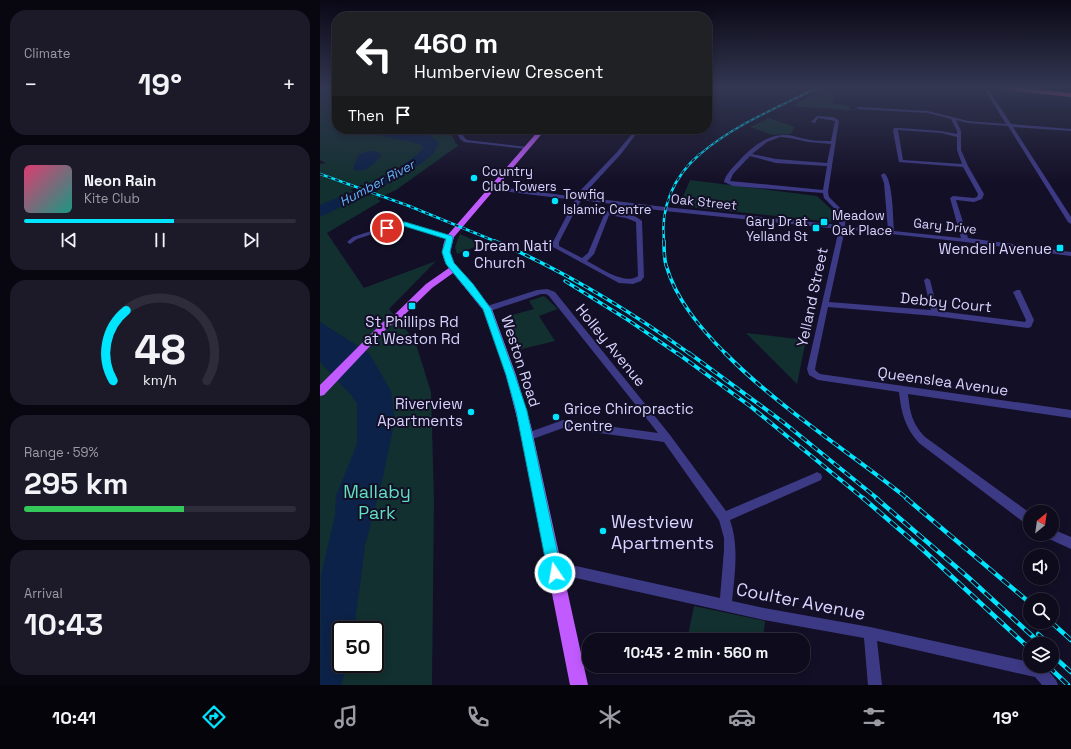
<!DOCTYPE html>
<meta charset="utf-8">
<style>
:root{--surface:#0e0b1c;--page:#1c1929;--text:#f1f3f6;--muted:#9b9ba3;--line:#2e2b3b;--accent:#00e5ff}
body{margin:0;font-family:"Space Grotesk",sans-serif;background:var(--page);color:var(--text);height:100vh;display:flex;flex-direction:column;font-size:15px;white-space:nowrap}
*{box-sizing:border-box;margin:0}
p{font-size:13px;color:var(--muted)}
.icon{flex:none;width:22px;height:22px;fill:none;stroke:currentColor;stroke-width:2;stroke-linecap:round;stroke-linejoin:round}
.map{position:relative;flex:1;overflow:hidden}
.sheet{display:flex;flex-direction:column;gap:10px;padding:10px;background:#08060f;width:320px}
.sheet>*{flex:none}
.top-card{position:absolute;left:12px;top:12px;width:380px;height:122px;border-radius:16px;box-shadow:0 2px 10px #0003,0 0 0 1px var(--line);background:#202124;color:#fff;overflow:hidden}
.needle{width:26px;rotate:29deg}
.buttons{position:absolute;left:703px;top:505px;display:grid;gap:8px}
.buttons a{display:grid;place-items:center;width:36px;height:36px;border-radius:50%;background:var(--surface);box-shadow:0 2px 10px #0003,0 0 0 1px var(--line);font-size:20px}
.speed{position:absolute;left:12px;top:621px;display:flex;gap:8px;font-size:20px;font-weight:700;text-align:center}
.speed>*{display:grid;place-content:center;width:52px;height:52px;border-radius:50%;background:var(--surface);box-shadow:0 2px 10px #0003,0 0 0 1px var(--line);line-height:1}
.speed .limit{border:2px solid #111;border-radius:6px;background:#fff;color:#111}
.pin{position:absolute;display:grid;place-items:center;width:34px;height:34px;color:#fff;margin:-17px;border:2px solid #fff;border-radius:50%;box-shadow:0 1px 4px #0007}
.me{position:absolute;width:44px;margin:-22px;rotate:348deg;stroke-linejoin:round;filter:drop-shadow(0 0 3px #0008)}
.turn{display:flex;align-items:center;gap:14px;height:84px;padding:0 16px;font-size:18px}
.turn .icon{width:52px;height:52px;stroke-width:2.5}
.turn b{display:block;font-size:28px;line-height:34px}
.then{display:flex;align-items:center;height:38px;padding:0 16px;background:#0003;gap:8px;font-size:15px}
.big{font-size:30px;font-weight:600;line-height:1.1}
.sheet .widget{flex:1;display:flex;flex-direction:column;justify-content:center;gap:6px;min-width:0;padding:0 14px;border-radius:16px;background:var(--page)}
.sheet .dial{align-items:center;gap:0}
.dial svg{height:104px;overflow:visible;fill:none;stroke:var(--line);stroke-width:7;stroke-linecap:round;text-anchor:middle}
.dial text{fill:var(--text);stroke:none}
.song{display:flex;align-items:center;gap:12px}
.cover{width:48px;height:48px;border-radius:6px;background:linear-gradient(135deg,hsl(340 70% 55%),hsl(170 70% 35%))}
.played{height:4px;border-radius:2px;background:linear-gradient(90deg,var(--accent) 55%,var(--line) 55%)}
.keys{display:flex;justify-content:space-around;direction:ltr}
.heat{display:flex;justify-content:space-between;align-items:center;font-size:22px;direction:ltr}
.charge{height:6px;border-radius:3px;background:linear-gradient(90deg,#34c759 59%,var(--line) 0)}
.trip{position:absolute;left:262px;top:633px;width:228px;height:40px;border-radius:16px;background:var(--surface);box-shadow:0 2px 10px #0003,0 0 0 1px var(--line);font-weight:600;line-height:40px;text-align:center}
.dock{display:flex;height:64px;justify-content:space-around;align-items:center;background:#06040b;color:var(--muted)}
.dock .icon{width:28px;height:28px}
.dock .current{color:var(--accent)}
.dock b{font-size:18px;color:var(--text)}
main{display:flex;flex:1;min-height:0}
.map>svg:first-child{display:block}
</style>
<main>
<section class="sheet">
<div class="widget"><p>Climate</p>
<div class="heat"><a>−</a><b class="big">19°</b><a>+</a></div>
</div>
<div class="widget">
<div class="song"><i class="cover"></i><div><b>Neon Rain</b><p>Kite Club</p></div></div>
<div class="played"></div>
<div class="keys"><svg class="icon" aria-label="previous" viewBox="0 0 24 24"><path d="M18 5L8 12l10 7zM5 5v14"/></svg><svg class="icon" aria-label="pause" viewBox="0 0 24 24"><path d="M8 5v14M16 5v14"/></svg><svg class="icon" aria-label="next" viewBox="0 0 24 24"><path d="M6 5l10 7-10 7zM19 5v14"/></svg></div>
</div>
<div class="widget dial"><svg viewBox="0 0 100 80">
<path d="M14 69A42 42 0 1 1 86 69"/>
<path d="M14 69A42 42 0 0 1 24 15" stroke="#00e5ff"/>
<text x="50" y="56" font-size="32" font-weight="700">48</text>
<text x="50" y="72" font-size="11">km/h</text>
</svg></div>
<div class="widget"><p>Range · 59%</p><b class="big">295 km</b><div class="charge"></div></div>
<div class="widget"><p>Arrival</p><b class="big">10:43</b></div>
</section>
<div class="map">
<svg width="751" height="685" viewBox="0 0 751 685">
<rect width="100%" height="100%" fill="#130f26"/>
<g fill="#12302f" fill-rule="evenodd">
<path d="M0,87H17V129H129L136,144L139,145L76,190L57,199L61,201L7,233L44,288L116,261L69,309L95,341L111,392L114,500L112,685H0V164L6,163L0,160ZM21,630H55V664H21Z"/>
<polygon points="498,91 518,93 510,103 529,106 530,109 537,111 472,106"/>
<polygon points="449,118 475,127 471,134 453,135 430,127"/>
<polygon points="370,180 497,196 514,212 513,222 359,206"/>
<polygon points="140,234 162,244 137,254 135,247"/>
<polygon points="224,296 238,309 219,316 235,341 194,351 181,318 214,309 209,301"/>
<polygon points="426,333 486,340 477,384"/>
<polygon points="374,606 445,621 443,640 388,640 368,635"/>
</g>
<g fill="#0c2248">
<path d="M57,129C74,129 110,128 119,144L113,154L102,163L64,186L0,217V205C36,190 74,176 103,149L102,145C88,140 74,140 59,135Z"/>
<path d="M48,151L59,152L61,156C54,164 44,175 33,169L39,154Z"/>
<polygon points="0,322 49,353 71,391 75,420 63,477 45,546 34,630 21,630 21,664 28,664 21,685 0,685 1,576 15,515 16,496 37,444 37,404 31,395 0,362"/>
</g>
<polygon fill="#130f26" points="41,185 52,188 58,191 48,196 30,190"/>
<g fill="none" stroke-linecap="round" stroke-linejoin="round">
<g fill="#3d3a85" fill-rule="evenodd">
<path d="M663,87H667L691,124L751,129V131L693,127L751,217V224L748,222L688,126L648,123L636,120L641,131V150L648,166L664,194L662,199L654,202L636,200L648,238L751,252V256L645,242L525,229L509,302L611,310L604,280L607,278L610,280L618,311L705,322L706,320L693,292L697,290H700L714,320L711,327L708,328L615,316L508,307L495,369L496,371L500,374L751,410V418L588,394C590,413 592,423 605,437L710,513V525L706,524L599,443C585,428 581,412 579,392L498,380L489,375L487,369L519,229L345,211L261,200L256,210C274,211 309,209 322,221L324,277L321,281L313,284L299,283L233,247V242L255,200L173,190L170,188L173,186L257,197L259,192L297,152L316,129H320L301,154L264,194L262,197L345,207L519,225L520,214L504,198L503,193L413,186L404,182C405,175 413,167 418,162C429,150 444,136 462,135C470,134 478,138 486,139C494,141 503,141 511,141L515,121L498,118L495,123L491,122L497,116L513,117L519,120L508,192L509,197L526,214L525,226L568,230L564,183L561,175L564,173C573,179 573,219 574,231L641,238L630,198L633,196L654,198L657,197L658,194L643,167L579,162L573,131L574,128H580L621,131L637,134V131L631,119L608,113L538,109L536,108L538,107L608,111L648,121L686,124ZM578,130L621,133L637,137V150L642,164L583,160ZM460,137L470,138L488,142L511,144L507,163L456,159L432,154L447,142ZM430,156L456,163L507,166L503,190L410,181L413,174ZM254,213L284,215L268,253L262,258L239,246V242ZM289,215L306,218L316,222L318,276C305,286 279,267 267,261L274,254Z"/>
<polygon points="135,129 139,129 144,137 147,140 207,147 209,148 207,149 144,142 140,139"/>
<polygon points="81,221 132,236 133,237 130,239 81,225 37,239 30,244 27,242 33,237"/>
<path d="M227,289L235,292L350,435L406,511L493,474L497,472L501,474L502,477L501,480L410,520C419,546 415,573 412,601L444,608L550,627L710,662V666H724L736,680L738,685H722L715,677L557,641L562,685H548L544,638L444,620L256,578L235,579L231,577L229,573L231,569L235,567L256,566L400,598L404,550V538L399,520L344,442L243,428L207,441L204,440L202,437L204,434L243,420L338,433L229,296L226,294H221L167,312L163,309L164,307L217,290Z"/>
<polygon points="732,529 751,537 751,549 727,538 725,534 732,534"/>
</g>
<path fill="#c25bff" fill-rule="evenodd" d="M220,129H226L134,237L130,252L131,259L172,309L196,375L211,426L268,685H250L199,426L186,375L163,310L133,273L112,288L77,322L69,326L4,395L0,396V385L63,322L71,318L106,284L129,268C121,258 121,249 126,237Z"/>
<polygon fill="#ff4fa3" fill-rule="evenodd" points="674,87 692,87 751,93 751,97 677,89"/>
<defs>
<path id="rail-far4" d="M379,155C414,125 458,107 499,87"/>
<g id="rail-far3">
<polyline points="0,174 89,206 177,242"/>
<path d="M344,242C340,207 354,176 380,154"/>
</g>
<g id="rail-far2">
<path d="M175,241C244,271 309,310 370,354"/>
<path d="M344,241C344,249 344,258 346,265C356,300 381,329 406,354"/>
<polyline points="245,281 308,320 358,354"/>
</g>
<g id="rail-far1">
<polyline points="357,353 430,406 544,499"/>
<polyline points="369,353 463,422 558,499"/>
<path d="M405,353C459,408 527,450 588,499"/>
</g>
<g id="rail">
<polyline points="543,498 601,548 710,649"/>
<polyline points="556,498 649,578 721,644"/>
<polyline points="586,498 710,603"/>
<polyline points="731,622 751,640"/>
<polyline points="718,634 729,644"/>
<polyline points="732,655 751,672"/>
<polyline points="728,666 748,685"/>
</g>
</defs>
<use href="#rail-far4" stroke="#00e5ff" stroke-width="2"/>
<use href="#rail-far3" stroke="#00e5ff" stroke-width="2.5"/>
<use href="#rail-far2" stroke="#00e5ff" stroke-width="3.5"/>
<use href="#rail-far1" stroke="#00e5ff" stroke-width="4"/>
<use href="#rail" stroke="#00e5ff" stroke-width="4.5"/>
<use href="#rail-far4" stroke="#130f26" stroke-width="1" stroke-dasharray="3" stroke-linecap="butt"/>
<use href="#rail-far3" stroke="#130f26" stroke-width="1.5" stroke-dasharray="4" stroke-linecap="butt"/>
<use href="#rail-far2" stroke="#130f26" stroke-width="2" stroke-dasharray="5.5" stroke-linecap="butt"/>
<use href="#rail-far1" stroke="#130f26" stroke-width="2.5" stroke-dasharray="7" stroke-linecap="butt"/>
<use href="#rail" stroke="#130f26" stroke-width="3" stroke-dasharray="9" stroke-linecap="butt"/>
</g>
<linearGradient id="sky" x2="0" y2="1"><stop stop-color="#0a0815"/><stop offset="0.48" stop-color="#333752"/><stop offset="1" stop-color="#333752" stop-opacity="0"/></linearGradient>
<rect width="751" height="183" fill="url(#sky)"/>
<polygon fill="#00e5ff" stroke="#0095a6" points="85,222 132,236 133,238 130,252 134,263 153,284 171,309 195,375 207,411 242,573 240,578 235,580 230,578 228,573 196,411 186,375 163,309 126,264 122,252 126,239 84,226 67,230 63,228 71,223"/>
<g fill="#00e5ff" stroke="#130f26" stroke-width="1.5">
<circle cx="154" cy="178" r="4"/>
<circle cx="235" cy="201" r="4"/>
<rect x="500" y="218" width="8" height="8" rx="2"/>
<rect x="492" y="224" width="8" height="8" rx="2"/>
<rect x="736" y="244" width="8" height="8" rx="2"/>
<circle cx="146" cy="254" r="4"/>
<rect x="88" y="302" width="8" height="8" rx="2"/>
<circle cx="151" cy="412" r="4"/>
<circle cx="236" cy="417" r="4"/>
<circle cx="283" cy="531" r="4"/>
</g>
<g text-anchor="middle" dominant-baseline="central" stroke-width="4" stroke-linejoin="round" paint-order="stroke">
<g font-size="13" fill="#d9d4ff" stroke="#130f26" text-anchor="start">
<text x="162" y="171">Country<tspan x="162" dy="15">Club Towers</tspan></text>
<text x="243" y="194">Towfiq<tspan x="243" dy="15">Islamic Centre</tspan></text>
<text x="512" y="215">Meadow<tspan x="512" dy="15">Oak Place</tspan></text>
<text x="488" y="221" text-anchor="end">Gary Dr at<tspan x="488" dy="15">Yelland St</tspan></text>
</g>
<g font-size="13" font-style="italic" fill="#62b6ff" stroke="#130f26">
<text transform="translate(57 183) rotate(-28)">Humber River</text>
</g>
<g font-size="13" fill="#d9d4ff" stroke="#130f26">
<text transform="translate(384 202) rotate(6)">Oak Street</text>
<text transform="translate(625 226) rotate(6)">Gary Drive</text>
</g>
<g font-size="15" fill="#d9d4ff" stroke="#130f26" text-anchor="start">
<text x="154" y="245">Dream Nati<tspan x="154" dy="17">Church</tspan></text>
<text x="732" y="248" text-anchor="end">Wendell Avenue</text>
<text x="92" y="321" text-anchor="middle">St Phillips Rd<tspan x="92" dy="17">at Weston Rd</tspan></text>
<text x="143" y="403" text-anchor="end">Riverview<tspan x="143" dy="17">Apartments</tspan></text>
<text x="244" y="408">Grice Chiropractic<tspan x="244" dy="17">Centre</tspan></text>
</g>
<g font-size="15" fill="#d9d4ff" stroke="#130f26">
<text transform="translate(492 297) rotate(-78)">Yelland Street</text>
<text transform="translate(626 302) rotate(6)">Debby Court</text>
<text transform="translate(291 345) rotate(51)">Holley Avenue</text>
<text transform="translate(201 361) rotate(72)">Weston Road</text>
<text transform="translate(623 381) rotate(8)">Queenslea Avenue</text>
</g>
<g font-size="18" fill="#5fe0c0" stroke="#130f26">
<text x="57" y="491">Mallaby<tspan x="57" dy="21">Park</tspan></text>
</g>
<g font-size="18" fill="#d9d4ff" stroke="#130f26" text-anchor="start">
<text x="291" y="521">Westview<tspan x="291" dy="21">Apartments</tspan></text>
</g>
<g font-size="18" fill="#d9d4ff" stroke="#130f26">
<text transform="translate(481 601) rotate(11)">Coulter Avenue</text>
</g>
</g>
</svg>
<div class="buttons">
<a><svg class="needle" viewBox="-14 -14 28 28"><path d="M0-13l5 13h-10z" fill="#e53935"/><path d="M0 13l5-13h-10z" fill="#9b9ba3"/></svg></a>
<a><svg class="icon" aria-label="sound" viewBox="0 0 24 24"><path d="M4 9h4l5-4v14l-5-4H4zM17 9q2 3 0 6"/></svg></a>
<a><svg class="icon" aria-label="search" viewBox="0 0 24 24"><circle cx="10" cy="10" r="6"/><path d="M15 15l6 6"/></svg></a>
<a><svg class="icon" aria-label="layers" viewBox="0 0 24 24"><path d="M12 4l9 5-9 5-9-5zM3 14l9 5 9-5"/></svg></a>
</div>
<div class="speed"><div class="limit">50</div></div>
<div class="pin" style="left:67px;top:228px;background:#d93025"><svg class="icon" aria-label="arrive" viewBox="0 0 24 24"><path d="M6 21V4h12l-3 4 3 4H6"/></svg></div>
<svg class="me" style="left:235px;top:573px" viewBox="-20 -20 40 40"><circle r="17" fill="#00e5ff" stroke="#fff" stroke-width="3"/><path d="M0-11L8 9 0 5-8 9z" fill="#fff"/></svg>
<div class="trip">10:43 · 2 min · 560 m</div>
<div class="top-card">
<div class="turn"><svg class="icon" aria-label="left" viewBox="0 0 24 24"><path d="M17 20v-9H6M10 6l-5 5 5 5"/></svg><div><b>460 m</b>Humberview Crescent</div></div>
<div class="then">Then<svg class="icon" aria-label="arrive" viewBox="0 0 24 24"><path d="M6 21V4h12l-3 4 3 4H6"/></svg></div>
</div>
</div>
</main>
<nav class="dock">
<b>10:41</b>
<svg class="icon current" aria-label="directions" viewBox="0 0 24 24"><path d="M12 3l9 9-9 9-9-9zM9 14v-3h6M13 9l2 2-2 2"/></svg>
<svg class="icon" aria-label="music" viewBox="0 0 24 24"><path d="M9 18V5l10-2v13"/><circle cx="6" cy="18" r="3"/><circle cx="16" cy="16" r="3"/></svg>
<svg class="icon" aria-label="phone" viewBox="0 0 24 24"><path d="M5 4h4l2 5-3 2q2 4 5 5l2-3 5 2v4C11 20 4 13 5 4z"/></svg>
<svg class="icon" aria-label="climate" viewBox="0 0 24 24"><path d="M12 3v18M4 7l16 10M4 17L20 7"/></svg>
<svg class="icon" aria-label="car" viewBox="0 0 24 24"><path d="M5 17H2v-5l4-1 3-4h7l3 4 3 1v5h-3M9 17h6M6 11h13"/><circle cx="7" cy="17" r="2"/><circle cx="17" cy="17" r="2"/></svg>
<svg class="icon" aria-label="filters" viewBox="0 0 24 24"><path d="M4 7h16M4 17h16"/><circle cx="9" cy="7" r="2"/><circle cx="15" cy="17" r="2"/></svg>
<b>19°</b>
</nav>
